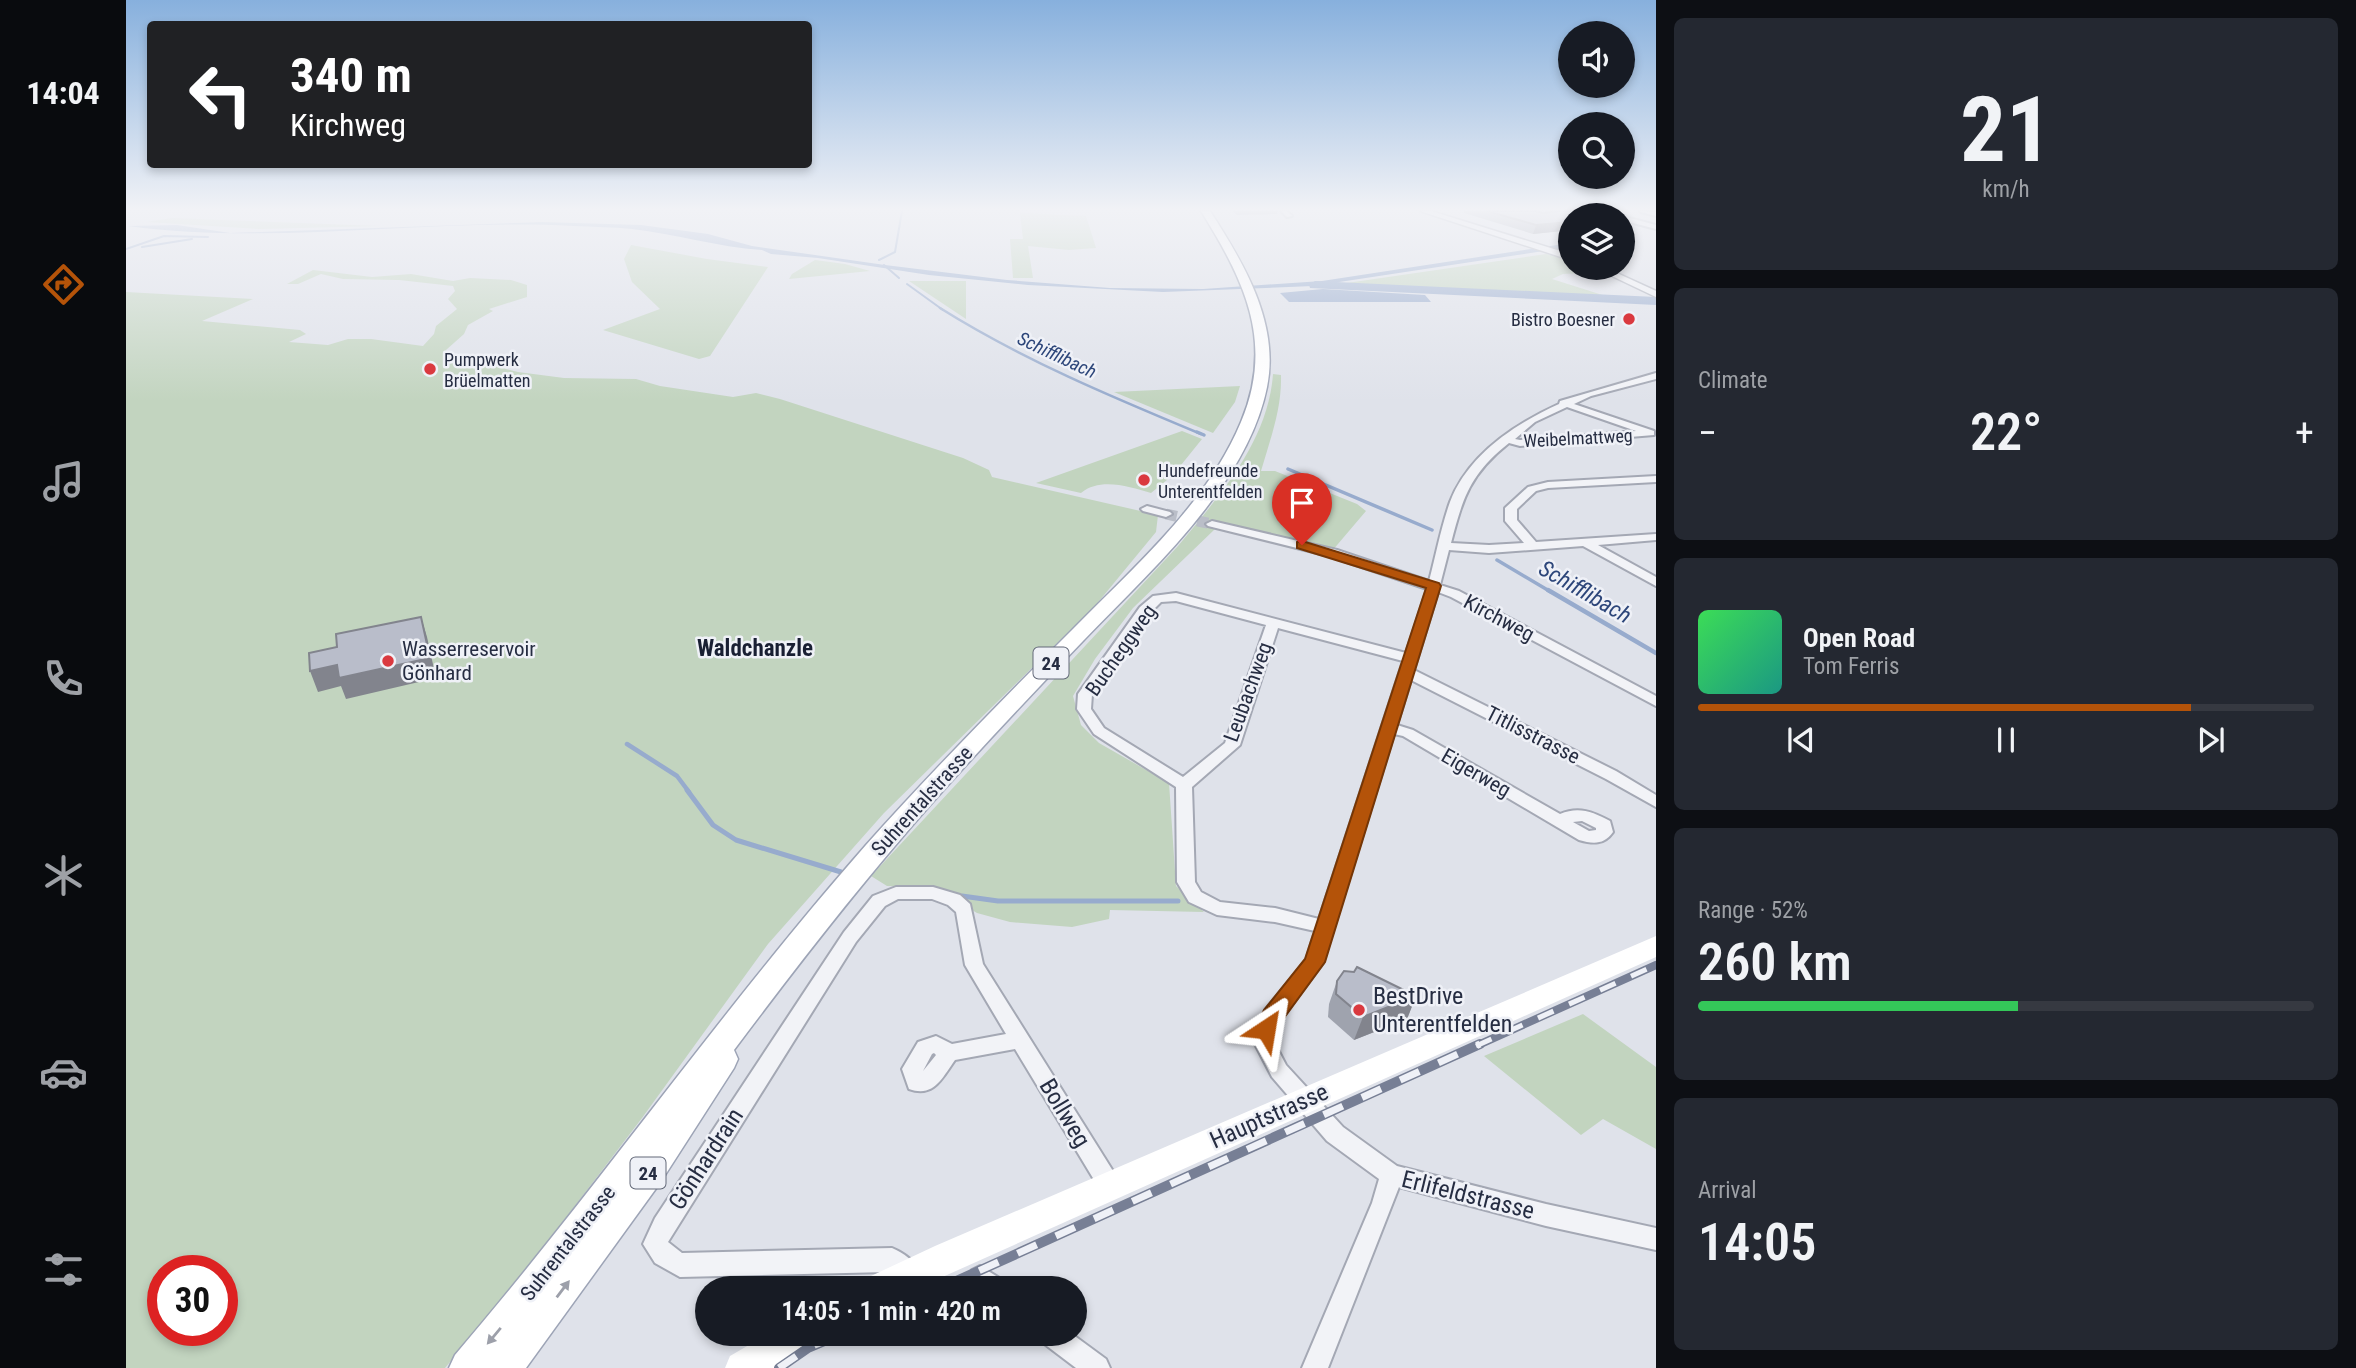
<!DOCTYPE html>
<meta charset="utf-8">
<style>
:root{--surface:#171b24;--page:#242831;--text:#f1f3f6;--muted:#9ea1a6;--line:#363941;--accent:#b45309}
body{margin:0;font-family:"Roboto Condensed",sans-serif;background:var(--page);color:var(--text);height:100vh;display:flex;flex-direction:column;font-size:26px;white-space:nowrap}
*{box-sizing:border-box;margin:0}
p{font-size:23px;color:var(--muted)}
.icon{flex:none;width:38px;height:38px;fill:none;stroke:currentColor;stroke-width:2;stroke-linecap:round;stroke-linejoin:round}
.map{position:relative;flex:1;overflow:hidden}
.sheet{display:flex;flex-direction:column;gap:18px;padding:18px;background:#0d0f14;width:700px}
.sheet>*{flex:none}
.top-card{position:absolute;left:21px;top:21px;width:665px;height:147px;border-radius:7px;box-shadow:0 4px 10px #0003;background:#202124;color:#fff;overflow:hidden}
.tools{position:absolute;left:1432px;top:21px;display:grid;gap:14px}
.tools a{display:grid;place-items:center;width:77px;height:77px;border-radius:50%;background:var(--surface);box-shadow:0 4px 10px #0003;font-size:35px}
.speed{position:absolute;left:21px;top:1255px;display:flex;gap:14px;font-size:35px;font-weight:700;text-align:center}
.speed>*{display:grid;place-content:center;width:91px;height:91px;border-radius:50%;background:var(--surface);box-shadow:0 4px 10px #0003;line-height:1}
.speed .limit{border:10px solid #d22;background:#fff;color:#111}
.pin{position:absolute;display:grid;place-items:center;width:60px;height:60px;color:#fff;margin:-72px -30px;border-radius:50% 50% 50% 0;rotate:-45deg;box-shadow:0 0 7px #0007}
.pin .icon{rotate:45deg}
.me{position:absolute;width:77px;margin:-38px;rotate:33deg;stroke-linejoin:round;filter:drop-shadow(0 0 5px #0008)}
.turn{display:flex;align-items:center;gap:24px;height:147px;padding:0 28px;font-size:32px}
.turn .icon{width:91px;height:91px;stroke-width:2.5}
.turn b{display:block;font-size:49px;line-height:60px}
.big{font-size:52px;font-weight:600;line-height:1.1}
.sheet .widget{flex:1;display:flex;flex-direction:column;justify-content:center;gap:10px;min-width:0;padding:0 24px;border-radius:10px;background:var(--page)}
.sheet .dial{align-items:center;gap:0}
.dial b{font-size:91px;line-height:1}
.song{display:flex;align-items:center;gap:21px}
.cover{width:84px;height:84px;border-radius:10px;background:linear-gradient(135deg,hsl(130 70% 55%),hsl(170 70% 35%))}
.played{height:7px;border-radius:4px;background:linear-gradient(90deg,var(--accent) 80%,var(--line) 80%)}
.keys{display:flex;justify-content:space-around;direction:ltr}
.heat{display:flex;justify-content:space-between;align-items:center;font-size:38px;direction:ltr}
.charge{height:10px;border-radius:5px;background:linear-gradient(90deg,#34c759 52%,var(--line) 0)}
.trip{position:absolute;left:569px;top:1276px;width:392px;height:70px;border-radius:35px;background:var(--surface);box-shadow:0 4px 10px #0003;font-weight:600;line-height:70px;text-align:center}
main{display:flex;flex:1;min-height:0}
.menu{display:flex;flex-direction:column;width:126px;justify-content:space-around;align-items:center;background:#090b0e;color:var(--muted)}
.menu .icon{width:49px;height:49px}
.menu .on{color:var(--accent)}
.menu b{font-size:32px;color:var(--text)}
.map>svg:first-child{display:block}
</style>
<main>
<nav class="menu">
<b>14:04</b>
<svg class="icon on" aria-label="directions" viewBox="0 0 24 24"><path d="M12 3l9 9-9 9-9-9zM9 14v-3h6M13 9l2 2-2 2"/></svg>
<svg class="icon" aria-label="music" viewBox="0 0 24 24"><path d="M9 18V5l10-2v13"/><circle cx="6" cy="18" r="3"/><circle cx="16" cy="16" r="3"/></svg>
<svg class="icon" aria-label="phone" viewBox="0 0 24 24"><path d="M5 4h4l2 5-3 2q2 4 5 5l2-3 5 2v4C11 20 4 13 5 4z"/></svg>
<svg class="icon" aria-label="climate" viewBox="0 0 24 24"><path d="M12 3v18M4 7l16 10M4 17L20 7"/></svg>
<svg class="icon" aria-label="car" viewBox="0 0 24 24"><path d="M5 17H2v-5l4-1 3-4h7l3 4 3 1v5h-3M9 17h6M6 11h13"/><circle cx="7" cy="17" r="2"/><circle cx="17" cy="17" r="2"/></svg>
<svg class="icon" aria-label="filters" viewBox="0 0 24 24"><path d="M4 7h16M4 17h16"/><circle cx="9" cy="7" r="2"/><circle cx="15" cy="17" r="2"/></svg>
</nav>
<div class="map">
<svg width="1530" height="1368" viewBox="0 0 1530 1368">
<rect width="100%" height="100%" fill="#dfe2ea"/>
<g fill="#c2d4bf" fill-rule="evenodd">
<polygon points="894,213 960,216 970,248 943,250 902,246 907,278 887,278 884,239 897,239"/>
<polygon points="46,218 254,226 133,229 21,222"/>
<polygon points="505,245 581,259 642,267 584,356 573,359 477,330 534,309 506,282 498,259"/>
<polygon points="1420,254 1444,259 1444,268 1467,268 1476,272 1437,274 1426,279 1486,298 1207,285"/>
<polygon points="689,260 719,264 744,271 663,279 666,274"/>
<path d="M187,270L246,277L285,274L327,281L344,278L385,280L401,285V297L363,309L367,311L342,325L338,334L320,350L321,355L392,372L438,378L510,379L534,386L607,397L630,393L654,399L837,458L863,470L866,477L1032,515L1030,532L969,606L758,813L642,944L516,1118L400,1270L319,1368H0V292L127,299L76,321L174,330L180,334L163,342L202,345L222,339H245L297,346L308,334L310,326L331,309L322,299L329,291L327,286L273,280L217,279L195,274L172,284H161ZM37,1270H96V1330H37Z"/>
<polygon points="783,281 840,281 840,319"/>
<path d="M1147,374L1155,375C1156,409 1144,440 1135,471H1149L1231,504L1240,511L1206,551L1087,522L1084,527L1089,529L1007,608L969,659L947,696L955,725L973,743L1043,783L1050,886L1078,912L984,910L983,919L946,927L884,922L851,913L808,887L761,886L745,876L1052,546C1094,495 1142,442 1147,374Z"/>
<polygon points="1114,386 1109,402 1087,433 988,392"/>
<path d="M1056,431L1076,439L1047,475L1025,493C1003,487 975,477 955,493L910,483Z"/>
<polygon points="1457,1014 1530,1067 1530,1149 1477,1119 1455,1135 1358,1056"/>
</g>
<g fill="#97abcd">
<path d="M416,222L515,225L582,234L626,246L759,265L881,280L984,288L1077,289L1196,281L1444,243V247L1187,286L1037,292L902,285L803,275L692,258L645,254L636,250C591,247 550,234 506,229C487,227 467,227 448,226C299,218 151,246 2,226L51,225L104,233Z"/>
<polygon points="1197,289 1299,295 1305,302 1163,302 1154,293"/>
</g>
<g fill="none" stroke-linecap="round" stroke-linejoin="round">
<g stroke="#97abcd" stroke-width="2">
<polyline points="16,247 66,239"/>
<polyline points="0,249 38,236 82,237"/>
<polyline points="753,260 769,252 776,211"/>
<polyline points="758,265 773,278"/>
<polyline points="781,284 817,310"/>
</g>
<path stroke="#97abcd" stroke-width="2.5" d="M814,308C897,360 986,397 1075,434"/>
<g stroke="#97abcd" stroke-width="3.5">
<polyline points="1071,432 1078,435"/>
<polyline points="1162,469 1306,530"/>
<polyline points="1371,560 1425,592"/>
</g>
<g stroke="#97abcd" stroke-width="4.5">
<polyline points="1422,590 1530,653"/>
<polyline points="501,744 551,776 563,792"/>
</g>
<g stroke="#97abcd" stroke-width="5">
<polyline points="561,790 587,825 610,840 715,872"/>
<polyline points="836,896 872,901 1052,901"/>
</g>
<polygon fill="#97abcd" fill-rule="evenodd" points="1189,281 1530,297 1530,305 1184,288 1183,285"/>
<polyline stroke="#babec8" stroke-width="11" stroke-dasharray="11 5" stroke-linecap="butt" points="1040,514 1086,524"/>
<defs>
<g id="minor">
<polygon points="1155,211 1161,211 1166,216 1161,217"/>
<polygon points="1514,211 1530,212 1530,216 1515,212"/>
<polygon points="1496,216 1530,225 1530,229 1496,220"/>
<path d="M1530,373V379L1465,396L1448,404L1528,431V435L1394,446L1383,443C1344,474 1337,497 1325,543L1363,545L1398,543L1379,521V508L1402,487L1422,482L1530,476V482L1422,488L1410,491L1391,509V520L1410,542L1530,534V540L1472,545L1530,577V586L1457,546L1363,553L1323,550L1314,585L1333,591L1530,696V706L1325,597L1312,592L1288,670L1490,771L1530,795V807L1480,779L1285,680L1271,725L1287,730L1434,814C1453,806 1467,812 1484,821L1487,832C1478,845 1467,844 1453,840L1277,736L1268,734L1197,963L1154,1021L1150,1029L1149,1044L1160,1065L1217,1127L1271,1166L1420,1204L1530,1228V1250L1420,1226L1273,1187L1202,1368H1176L1246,1203L1253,1179L1201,1141L1146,1077L1129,1044L1130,1029L1139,1010L1180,960L1189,931L1149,922L1091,915L1063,902L1051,882L1050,787L968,734L951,709L952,694L1014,607L1027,596L1050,593L1280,653L1301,589L1203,556L1082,526L1080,524L1086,521L1211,550L1303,581C1310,555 1315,527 1324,502C1342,455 1389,424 1433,404L1434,401ZM1441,407L1510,431L1394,440L1389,439L1409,422ZM1050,601L1140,625L1099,743L1057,777L978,728L965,709L966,694L1024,613L1035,602ZM1152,628L1277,661L1193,919L1149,908L1094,902L1075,892L1069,882L1066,787L1114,745ZM1456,821L1470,828V830L1463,831L1447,822Z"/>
<polygon points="1021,506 1044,512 1046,514 1040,517 1017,511 1015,509"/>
<path d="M770,887H807L834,895L844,904L857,964L992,1179L995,1186L992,1193L984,1197L976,1193L889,1049L829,1060C816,1078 808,1098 783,1089L776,1069L792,1042L810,1036L826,1044L880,1034L839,965L830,912L822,905L806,899H772L759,906L730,942L542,1242L556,1253L766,1248C778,1253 790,1262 795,1274L791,1282L783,1286L775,1282L762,1272L554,1277L529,1263L517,1244L529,1218L718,932L747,896ZM808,1053L810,1055L797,1071L806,1054Z"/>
<polygon points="854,1266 875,1279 878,1288 846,1286 842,1278 846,1270"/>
<polygon points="914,1334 946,1334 980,1359 984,1368 950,1368 917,1343"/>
</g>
<g id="tertiary">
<polygon points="1294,211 1305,211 1444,254 1444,260"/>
<polygon points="1469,268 1480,268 1530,291 1530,297"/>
</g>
<path id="primary" d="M1075,211H1084C1117,262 1154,323 1141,387C1121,486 1024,571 957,641C906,694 855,748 806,803C736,882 671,966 608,1050L612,1059L608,1068L534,1183L400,1368H323L329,1355C471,1189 596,1009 740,845C806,771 876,700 946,630C1007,568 1081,504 1115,422C1149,342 1118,280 1075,211Z"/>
</defs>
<use href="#minor" stroke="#a4a8b4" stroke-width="4"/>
<use href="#tertiary" stroke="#a4a8b4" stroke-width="3"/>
<use href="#primary" stroke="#9da4b6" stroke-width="3"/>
<use href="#minor" fill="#f2f3f7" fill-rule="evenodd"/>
<use href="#tertiary" fill="#f2f3f7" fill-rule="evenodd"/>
<g fill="#fff" fill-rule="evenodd">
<polygon points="1530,936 1530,957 792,1288 740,1288 745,1276 809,1246"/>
<polygon points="642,1334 691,1334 686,1346 649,1368 599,1368 604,1356"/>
</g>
<use href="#primary" fill="#fff" fill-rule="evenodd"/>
<defs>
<polyline id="rail-far1" points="1350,1046 1530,965"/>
<g id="rail">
<polyline points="815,1288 1354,1044"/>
<polyline points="653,1368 682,1348 715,1334"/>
</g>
</defs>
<use href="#rail-far1" stroke="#777f95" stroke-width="8"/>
<use href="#rail" stroke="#777f95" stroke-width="10"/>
<use href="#rail-far1" stroke="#eff1f7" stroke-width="5" stroke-dasharray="17" stroke-linecap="butt"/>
<use href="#rail" stroke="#eff1f7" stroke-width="7" stroke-dasharray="21" stroke-linecap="butt"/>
</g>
<g fill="#9fa3ae">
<polygon points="1106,211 1152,211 1151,214 1111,215"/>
<polygon points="1338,211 1410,211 1417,213 1501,216 1498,225 1407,234 1338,213"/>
<polygon points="1211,981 1290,996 1281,1019 1228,1040 1202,1017 1203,1004"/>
</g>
<g fill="#82848d">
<polygon points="1496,216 1501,216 1498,225 1496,225"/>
<polygon points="1444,222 1444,230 1407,234 1410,225"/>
<polygon points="295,617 301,637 310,678 220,699 215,686 192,692 184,671"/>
<polygon points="1290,996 1281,1019 1228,1040 1237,1017"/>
</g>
<g fill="#b9bdca" stroke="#82848d" stroke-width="2">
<polygon points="1361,211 1410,211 1417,213 1431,211 1482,211 1501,216 1444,215 1444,222 1410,225"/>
<polygon points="295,617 304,658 213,678 211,665 184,671 183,653 211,647 210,634"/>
<polygon points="1231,967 1290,996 1237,1017 1210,994 1211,981 1218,971 1228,972"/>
</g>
<defs><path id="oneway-solid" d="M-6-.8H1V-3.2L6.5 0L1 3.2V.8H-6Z" transform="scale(1.75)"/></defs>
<g fill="#9da0aa">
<use href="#oneway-solid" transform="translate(437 1289) rotate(-53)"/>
<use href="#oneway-solid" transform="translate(368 1336) rotate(130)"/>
</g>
<linearGradient id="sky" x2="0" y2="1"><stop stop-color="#87b0dd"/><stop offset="0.52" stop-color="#f1f2f6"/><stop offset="1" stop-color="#f1f2f6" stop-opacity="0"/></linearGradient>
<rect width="1530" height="402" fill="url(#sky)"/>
<polygon fill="#b45309" stroke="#753606" stroke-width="2" points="1176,541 1313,583 1315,586 1199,962 1155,1022 1148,1036 1140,1038 1133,1036 1129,1029 1138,1010 1179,959 1300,588 1171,548 1171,542"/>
<g fill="#da393f" stroke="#eff1f7" stroke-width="2.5">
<circle cx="1503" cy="319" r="7"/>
<circle cx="304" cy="369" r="7"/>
<circle cx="1018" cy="480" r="7"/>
<circle cx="262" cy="661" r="7"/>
<circle cx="1233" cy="1010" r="7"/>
</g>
<g text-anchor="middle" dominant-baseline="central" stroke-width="5" stroke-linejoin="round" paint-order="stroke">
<g font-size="18" fill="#262d42" stroke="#eff1f7" text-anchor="start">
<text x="1489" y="319" text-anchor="end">Bistro Boesner</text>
<text x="318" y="359">Pumpwerk<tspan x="318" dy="21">Brüelmatten</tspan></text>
<text x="1032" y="470">Hundefreunde<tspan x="1032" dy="21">Unterentfelden</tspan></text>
</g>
<g font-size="18" fill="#262d42" stroke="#eff1f7">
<text transform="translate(1452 438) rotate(-3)">Weibelmattweg</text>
</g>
<g font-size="19" font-style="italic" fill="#2d467a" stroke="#eff1f7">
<text transform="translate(931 355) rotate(25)">Schifflibach</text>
</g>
<g fill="#eff1f7" stroke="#626878" stroke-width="2">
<rect x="907.5" y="647.5" width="35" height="31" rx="5"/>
<rect x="504.5" y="1157.5" width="35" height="31" rx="5"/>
</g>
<g font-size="19" font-weight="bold" fill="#262d42">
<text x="925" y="663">24</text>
<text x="522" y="1173">24</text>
</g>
<g font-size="21" fill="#262d42" stroke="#eff1f7">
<text transform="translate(1373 618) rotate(28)">Kirchweg</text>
<text transform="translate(995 650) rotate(-55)">Bucheggweg</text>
<text transform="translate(1122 692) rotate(-70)">Leubachweg</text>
<text transform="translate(1407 735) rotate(27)">Titlisstrasse</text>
<text transform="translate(1350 773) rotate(30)">Eigerweg</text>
<text transform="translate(796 801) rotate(-48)">Suhrentalstrasse</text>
<text transform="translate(442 1243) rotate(-52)">Suhrentalstrasse</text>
</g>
<g font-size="21" fill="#262d42" stroke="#eff1f7" text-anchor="start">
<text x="276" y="649">Wasserreservoir<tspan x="276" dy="24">Gönhard</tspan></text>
</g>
<g font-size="23" font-style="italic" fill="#2d467a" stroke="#eff1f7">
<text transform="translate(1459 592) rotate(30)">Schifflibach</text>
</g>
<g font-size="23" font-weight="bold" fill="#191f33" stroke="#eff1f7">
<text x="629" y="648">Waldchanzle</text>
</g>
<g font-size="24" fill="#262d42" stroke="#eff1f7" text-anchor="start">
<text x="1247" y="996">BestDrive<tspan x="1247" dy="28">Unterentfelden</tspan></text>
</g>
<g font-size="24" fill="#262d42" stroke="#eff1f7">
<text transform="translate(939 1113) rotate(59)">Bollweg</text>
<text transform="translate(1143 1116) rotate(-24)">Hauptstrasse</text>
<text transform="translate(580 1159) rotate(-57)">Gönhardrain</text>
<text transform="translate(1342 1195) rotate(14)">Erlifeldstrasse</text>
</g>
</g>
</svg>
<div class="tools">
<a><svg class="icon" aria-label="sound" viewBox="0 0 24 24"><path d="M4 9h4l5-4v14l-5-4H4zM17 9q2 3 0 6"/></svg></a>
<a><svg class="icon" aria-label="search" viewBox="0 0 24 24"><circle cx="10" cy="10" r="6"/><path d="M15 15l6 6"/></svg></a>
<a><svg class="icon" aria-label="layers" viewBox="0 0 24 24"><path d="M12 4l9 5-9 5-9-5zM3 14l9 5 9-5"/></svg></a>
</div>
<div class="speed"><div class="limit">30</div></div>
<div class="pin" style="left:1176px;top:545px;background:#d93025"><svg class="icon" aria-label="arrive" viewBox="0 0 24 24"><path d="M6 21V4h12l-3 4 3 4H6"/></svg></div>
<svg class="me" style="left:1140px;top:1029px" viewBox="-20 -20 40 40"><path d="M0-17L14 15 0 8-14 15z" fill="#b45309" stroke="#fff" stroke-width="4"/></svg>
<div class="trip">14:05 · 1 min · 420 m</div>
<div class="top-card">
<div class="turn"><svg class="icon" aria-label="left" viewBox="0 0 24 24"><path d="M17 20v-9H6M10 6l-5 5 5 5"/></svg><div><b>340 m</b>Kirchweg</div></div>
</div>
</div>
<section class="sheet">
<div class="widget dial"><b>21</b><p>km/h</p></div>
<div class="widget"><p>Climate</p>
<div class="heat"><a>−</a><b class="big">22°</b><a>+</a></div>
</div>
<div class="widget">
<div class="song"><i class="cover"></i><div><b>Open Road</b><p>Tom Ferris</p></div></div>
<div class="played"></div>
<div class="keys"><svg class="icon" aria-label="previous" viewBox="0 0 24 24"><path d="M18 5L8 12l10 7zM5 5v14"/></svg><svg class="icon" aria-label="pause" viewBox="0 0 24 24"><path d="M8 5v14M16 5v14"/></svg><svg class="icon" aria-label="next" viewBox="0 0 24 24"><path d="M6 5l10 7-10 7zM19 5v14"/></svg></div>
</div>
<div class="widget"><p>Range · 52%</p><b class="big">260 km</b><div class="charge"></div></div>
<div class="widget"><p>Arrival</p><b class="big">14:05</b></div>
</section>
</main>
